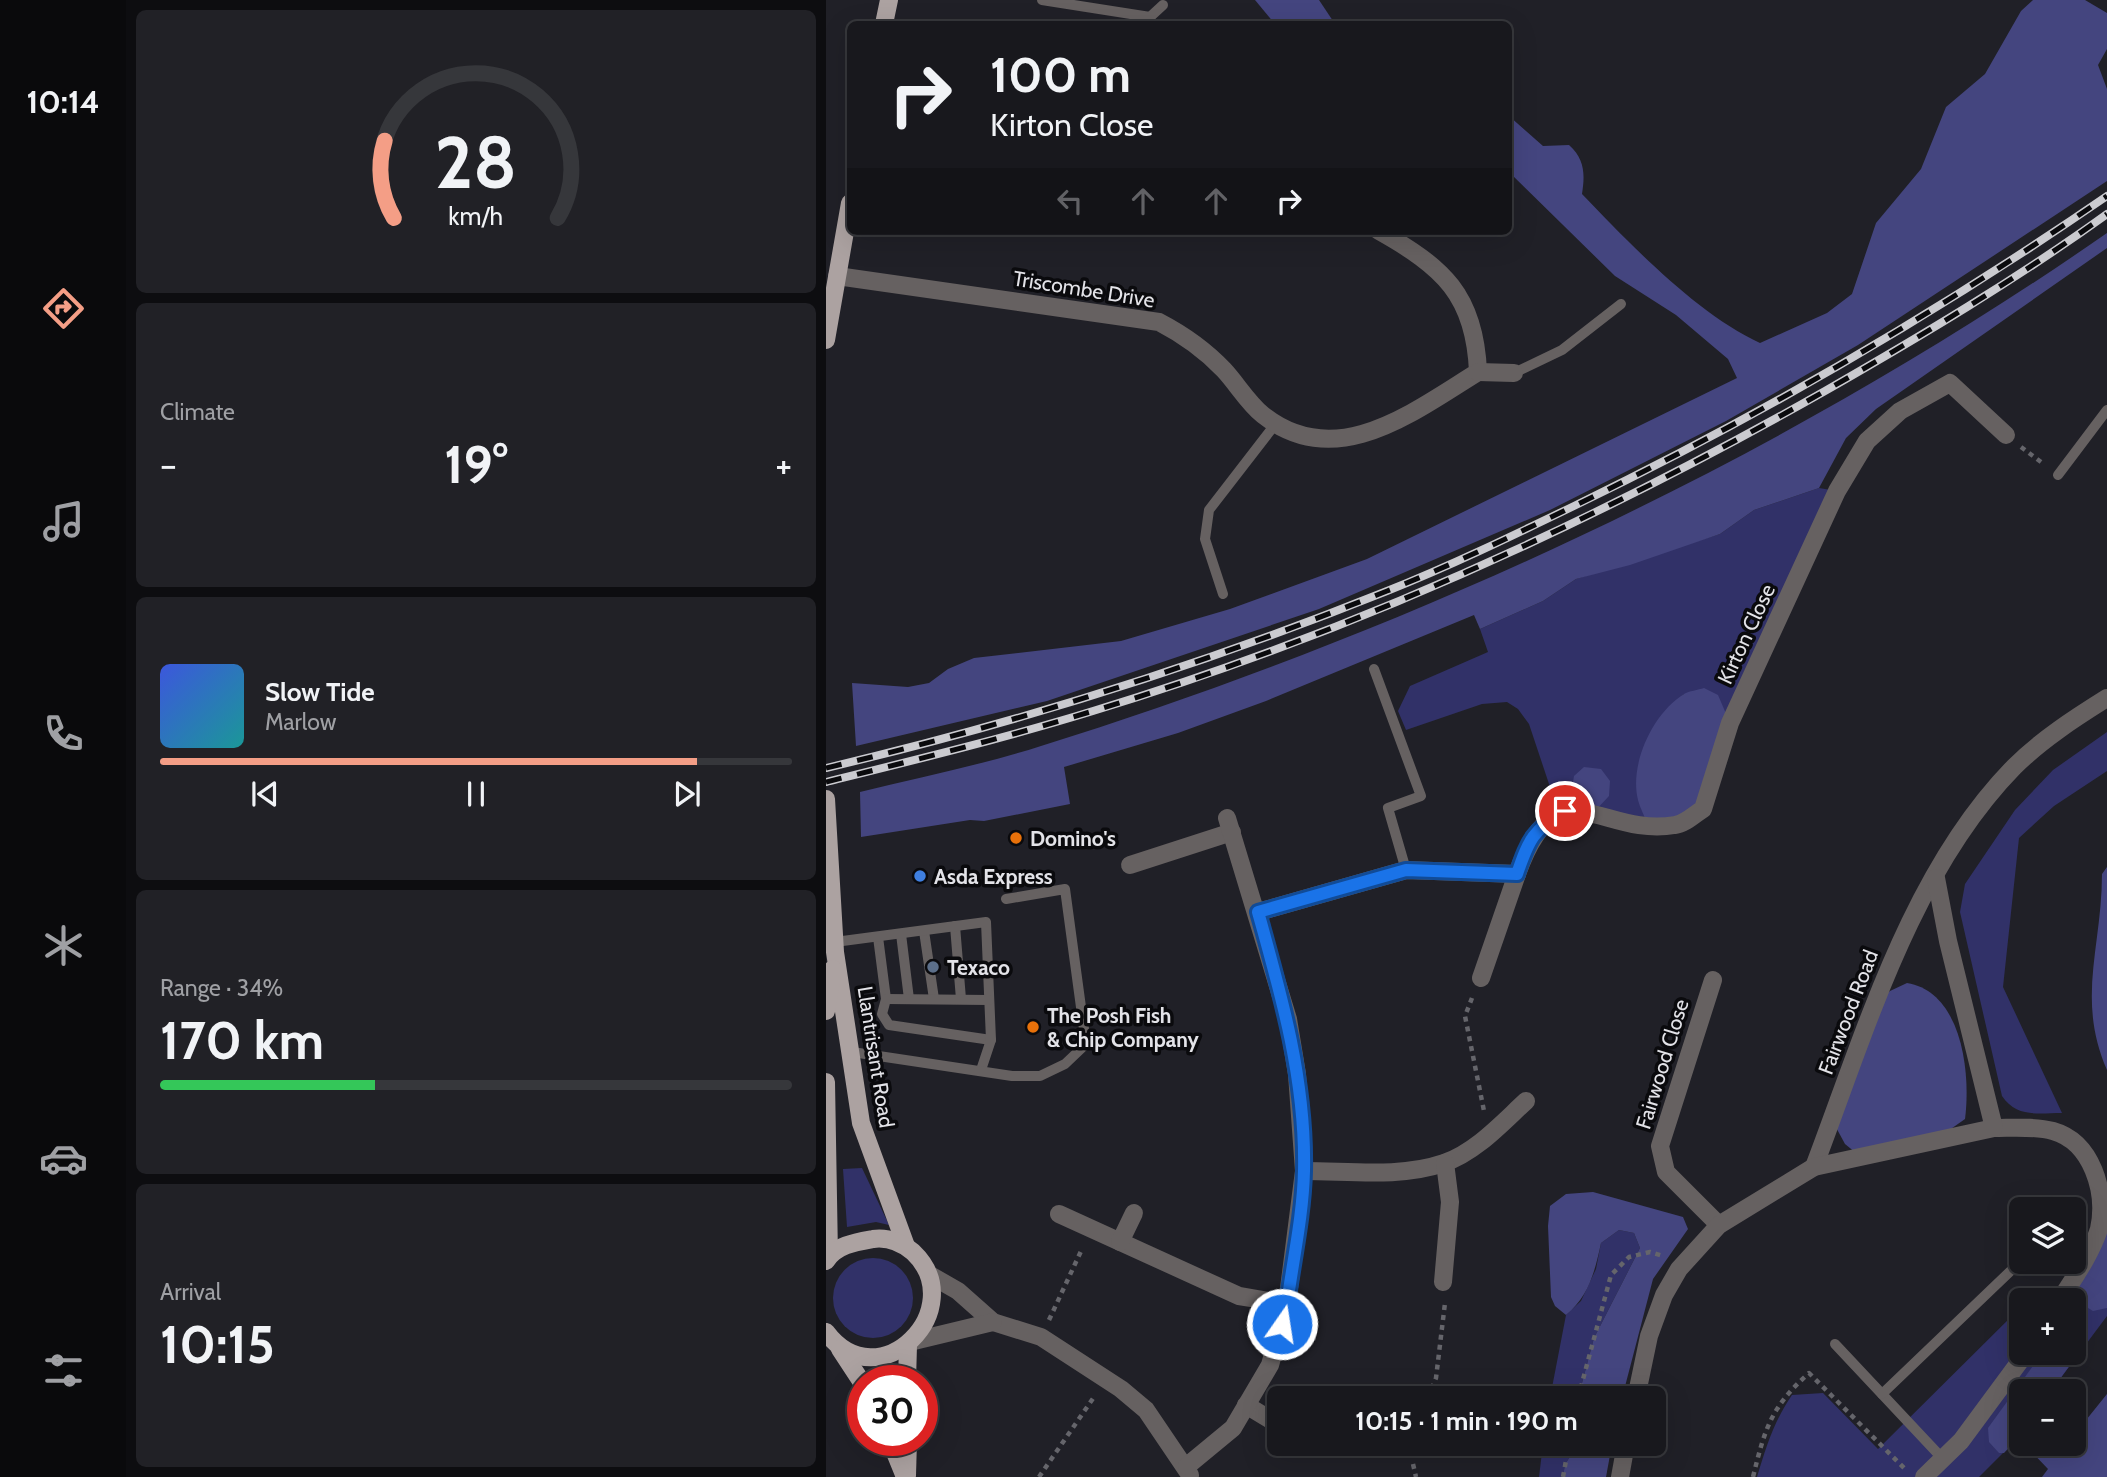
<!DOCTYPE html>
<meta charset="utf-8">
<style>
:root{--surface:#18181d;--page:#212126;--text:#f1f3f6;--muted:#9fa0a4;--line:#36373b;--accent:#f49e86}
body{margin:0;font-family:Cabin,sans-serif;background:var(--page);color:var(--text);height:100vh;display:flex;flex-direction:column;font-size:26px;white-space:nowrap}
*{box-sizing:border-box;margin:0}
p{font-size:23px;color:var(--muted)}
.icon{flex:none;width:38px;height:38px;fill:none;stroke:currentColor;stroke-width:2;stroke-linecap:round;stroke-linejoin:round}
.map{position:relative;flex:1;overflow:hidden}
.details{display:flex;flex-direction:column;gap:10px;padding:10px;background:#0d0d10;width:700px}
.details>*{flex:none}
.top-card{position:absolute;left:21px;top:21px;width:665px;height:214px;border-radius:10px;box-shadow:0 7px 28px #0002,0 0 0 2px var(--line);background:#18181d;color:var(--text);overflow:hidden}
.fabs{position:absolute;left:1183px;top:1197px;display:grid;gap:14px}
.fabs a{display:grid;place-items:center;width:77px;height:77px;border-radius:10px;background:var(--surface);box-shadow:0 7px 28px #0002,0 0 0 2px var(--line);font-size:35px}
.speed{position:absolute;left:21px;top:1365px;display:flex;gap:14px;font-size:35px;font-weight:700;text-align:center}
.speed>*{display:grid;place-content:center;width:91px;height:91px;border-radius:50%;background:var(--surface);box-shadow:0 7px 28px #0002,0 0 0 2px var(--line);line-height:1}
.speed .limit{border:10px solid #d22;background:#fff;color:#111}
.pin{position:absolute;display:grid;place-items:center;width:60px;height:60px;color:#fff;margin:-30px;border:4px solid #fff;border-radius:50%;box-shadow:0 2px 7px #0007}
.me{position:absolute;width:77px;margin:-38px;rotate:13deg;stroke-linejoin:round;filter:drop-shadow(0 0 5px #0008)}
.turn{display:flex;align-items:center;gap:24px;height:147px;padding:0 28px;font-size:32px}
.turn .icon{width:91px;height:91px;stroke-width:2.5}
.turn b{display:block;font-size:49px;line-height:60px}
.lanes{display:flex;align-items:center;height:66px;padding:0 28px;background:#0003;justify-content:center;gap:35px;direction:ltr}
.lanes .off{opacity:.35}
.big{font-size:52px;font-weight:700;line-height:1.1}
.details .tile{flex:1;display:flex;flex-direction:column;justify-content:center;gap:10px;min-width:0;padding:0 24px;border-radius:10px;background:var(--page)}
.details .dial{align-items:center;gap:0}
.dial svg{height:182px;overflow:visible;fill:none;stroke:var(--line);stroke-width:7;stroke-linecap:round;text-anchor:middle}
.dial text{fill:var(--text);stroke:none}
.song{display:flex;align-items:center;gap:21px}
.cover{width:84px;height:84px;border-radius:10px;background:linear-gradient(135deg,hsl(230 70% 55%),hsl(180 70% 35%))}
.played{height:7px;border-radius:4px;background:linear-gradient(90deg,var(--accent) 85%,var(--line) 85%)}
.keys{display:flex;justify-content:space-around;direction:ltr}
.heat{display:flex;justify-content:space-between;align-items:center;font-size:38px;direction:ltr}
.charge{height:10px;border-radius:5px;background:linear-gradient(90deg,#34c759 34%,var(--line) 0)}
.trip{position:absolute;left:441px;top:1386px;width:399px;height:70px;border-radius:10px;background:var(--surface);box-shadow:0 7px 28px #0002,0 0 0 2px var(--line);font-weight:700;line-height:70px;text-align:center}
main{display:flex;flex:1;min-height:0}
.menu{display:flex;flex-direction:column;width:126px;justify-content:space-around;align-items:center;background:#0a0a0c;color:var(--muted)}
.menu .icon{width:49px;height:49px}
.menu .selected{color:var(--accent)}
.menu b{font-size:32px;color:var(--text)}
.map>svg:first-child{display:block}
</style>
<main>
<nav class="menu">
<b>10:14</b>
<svg class="icon selected" aria-label="directions" viewBox="0 0 24 24"><path d="M12 3l9 9-9 9-9-9zM9 14v-3h6M13 9l2 2-2 2"/></svg>
<svg class="icon" aria-label="music" viewBox="0 0 24 24"><path d="M9 18V5l10-2v13"/><circle cx="6" cy="18" r="3"/><circle cx="16" cy="16" r="3"/></svg>
<svg class="icon" aria-label="phone" viewBox="0 0 24 24"><path d="M5 4h4l2 5-3 2q2 4 5 5l2-3 5 2v4C11 20 4 13 5 4z"/></svg>
<svg class="icon" aria-label="climate" viewBox="0 0 24 24"><path d="M12 3v18M4 7l16 10M4 17L20 7"/></svg>
<svg class="icon" aria-label="car" viewBox="0 0 24 24"><path d="M5 17H2v-5l4-1 3-4h7l3 4 3 1v5h-3M9 17h6M6 11h13"/><circle cx="7" cy="17" r="2"/><circle cx="17" cy="17" r="2"/></svg>
<svg class="icon" aria-label="filters" viewBox="0 0 24 24"><path d="M4 7h16M4 17h16"/><circle cx="9" cy="7" r="2"/><circle cx="15" cy="17" r="2"/></svg>
</nav>
<section class="details">
<div class="tile dial"><svg viewBox="0 0 100 80">
<path d="M14 69A42 42 0 1 1 86 69"/>
<path d="M14 69A42 42 0 0 1 10 35" stroke="#f49e86"/>
<text x="50" y="56" font-size="32" font-weight="700">28</text>
<text x="50" y="72" font-size="11">km/h</text>
</svg></div>
<div class="tile"><p>Climate</p>
<div class="heat"><a>−</a><b class="big">19°</b><a>+</a></div>
</div>
<div class="tile">
<div class="song"><i class="cover"></i><div><b>Slow Tide</b><p>Marlow</p></div></div>
<div class="played"></div>
<div class="keys"><svg class="icon" aria-label="previous" viewBox="0 0 24 24"><path d="M18 5L8 12l10 7zM5 5v14"/></svg><svg class="icon" aria-label="pause" viewBox="0 0 24 24"><path d="M8 5v14M16 5v14"/></svg><svg class="icon" aria-label="next" viewBox="0 0 24 24"><path d="M6 5l10 7-10 7zM19 5v14"/></svg></div>
</div>
<div class="tile"><p>Range · 34%</p><b class="big">170 km</b><div class="charge"></div></div>
<div class="tile"><p>Arrival</p><b class="big">10:15</b></div>
</section>
<div class="map">
<svg width="1281" height="1477" viewBox="0 0 1281 1477">
<rect width="100%" height="100%" fill="#202027"/>
<g fill="#313168">
<path d="M993,488L1011,491L904,723L858,694C806,741 818,760 822,825L742,811L736,791L727,796L703,724L692,709L681,702L656,704L580,730L572,711L584,686L662,652L654,629L717,601L750,579L894,534L928,510Z"/>
<path d="M1281,732V771L1228,806L1193,838L1177,987L1236,1113C1212,1113 1191,1118 1176,1096L1134,912L1139,884L1189,810L1227,770Z"/>
<polygon points="36,1168 63,1225 50,1222 21,1227 17,1169"/>
<polygon points="793,1230 808,1233 814,1248 768,1338 752,1398 724,1398 740,1315 755,1301 770,1269 775,1243"/>
<path d="M1281,1245V1316L1225,1391H1195L1192,1438L1153,1477H931C940,1447 948,1421 966,1395L997,1393L1052,1449L1195,1307V1353H1248V1300H1234Z"/>
<circle cx="47" cy="1298" r="40"/>
<polygon points="717,1444 753,1444 739,1464 737,1477 713,1477"/>
</g>
<g fill="#44457f">
<polygon points="429,0 493,0 509,24 449,24"/>
<path d="M1207,0H1259L1281,13V49L1272,65L1281,89V181L1032,345L900,421L724,510L493,609L221,701L30,746L26,683L82,687L103,683L122,669L148,658L295,641L404,609L541,559L911,378L902,359L850,315L789,276L683,172V116L717,146L743,145C759,159 759,175 756,194C805,245 871,314 934,343L1001,313L1026,294L1050,223L1095,169L1120,107L1159,74L1195,11Z"/>
<path d="M1281,233V248L1050,409L1020,438L993,488L928,510L894,534L804,565L750,579L717,601L654,629L648,615L440,701L352,733L238,767L244,804L158,821L144,820L35,837L34,792C94,777 156,765 215,746C591,628 956,459 1281,233Z"/>
<path d="M878,688L892,695L904,723L877,809L822,825C819,817 814,808 812,800C803,764 827,713 858,694C863,691 872,690 878,688Z"/>
<polygon points="758,767 775,769 784,781 783,796 768,812 742,811 748,776"/>
<path d="M1281,867V1070C1250,999 1276,947 1276,874Z"/>
<path d="M1081,983C1136,992 1145,1073 1139,1119L1112,1138L1030,1153L1019,1144L1006,1120L1050,1003L1064,991Z"/>
<path d="M767,1192L857,1217L862,1229L827,1279L796,1398H752L768,1338L814,1248L808,1233L793,1230L775,1243C769,1271 763,1296 740,1315L729,1306L725,1297L722,1226L724,1206L740,1194Z"/>
<polygon points="1281,1203 1281,1308 1267,1311 1254,1303 1248,1278"/>
<polygon points="1227,1353 1246,1353 1247,1361 1225,1391 1195,1391 1195,1441 1192,1438 1178,1453 1173,1453 1163,1442 1162,1428 1212,1359"/>
<polygon points="1281,1394 1281,1477 1216,1477 1222,1469 1198,1444 1228,1444 1236,1450 1241,1444 1248,1444 1248,1435"/>
<polygon points="753,1444 786,1444 780,1477 737,1477 739,1464"/>
</g>
<g fill="none" stroke-linecap="round" stroke-linejoin="round">
<g stroke="#65656b" stroke-width="4.5" stroke-dasharray="5 5" stroke-linecap="butt">
<polyline points="1195,447 1219,465"/>
<polyline points="646,998 639,1016 658,1111"/>
<polyline points="223,1320 256,1249"/>
<polyline points="602,1398 610,1378 619,1303"/>
<polyline points="752,1398 785,1275 803,1257 824,1252 837,1256"/>
<polyline points="587,1464 590,1477"/>
<polyline points="213,1477 268,1397"/>
<polyline points="737,1477 743,1444"/>
<path d="M927,1477C939,1428 945,1407 983,1373L1080,1470"/>
</g>
<g stroke="#666161" stroke-width="10">
<polyline points="216,0 324,17 337,5"/>
<polyline points="688,373 736,350 795,304"/>
<polyline points="1232,475 1281,410"/>
<polyline points="397,594 379,539 383,510 451,422"/>
<polyline points="548,669 595,796 562,808 580,870"/>
<polyline points="129,926 135,999"/>
<polyline points="98,931 108,999"/>
<polyline points="75,934 83,999"/>
<polyline points="52,937 60,999 56,1014 63,1025 165,1040"/>
<polyline points="9,942 160,922 165,1040 155,1070"/>
<polyline points="60,999 163,1000"/>
<polyline points="26,1052 186,1076 214,1076 239,1064 260,1044 239,889 180,899"/>
<polyline points="1009,1344 1116,1458"/>
<polyline points="1056,1394 1195,1261"/>
</g>
<g stroke="#666161" stroke-width="18">
<path d="M11,276L333,322C358,335 379,350 398,370C411,384 422,403 437,415C510,473 587,412 652,372C649,295 617,267 553,231"/>
<polyline points="652,372 688,373"/>
<polyline points="304,865 406,832"/>
<path d="M432,912L580,870L691,874C732,761 774,838 849,825C859,824 869,814 877,809L904,723L1011,491L1041,441L1074,411L1124,383L1180,435"/>
<polyline points="655,978 691,874"/>
<polyline points="887,980 834,1146 840,1172 893,1225"/>
<path d="M1168,1128C1186,1128 1209,1126 1227,1131C1266,1142 1281,1192 1273,1229C1265,1254 1248,1278 1234,1300"/>
<path d="M988,1167C1039,1033 1085,872 1188,767C1215,740 1249,718 1281,698"/>
<path d="M478,1171C524,1171 574,1178 618,1163C650,1152 676,1123 700,1101"/>
<polyline points="233,1214 413,1296 461,1304"/>
<polyline points="294,1242 308,1213"/>
<polyline points="104,1275 132,1291 167,1322 215,1337 295,1389 320,1410 364,1475"/>
<polyline points="617,1282 624,1202 619,1163"/>
<polyline points="88,1341 167,1322"/>
<polyline points="810,1398 823,1336 838,1295 853,1269 893,1225 988,1167 1168,1128 1122,941 1110,878"/>
<polyline points="420,1405 453,1425"/>
<polyline points="577,1444 583,1445"/>
<polyline points="361,1466 407,1428 444,1365 461,1304 478,1171 471,1074 462,1019 401,818"/>
<polyline points="794,1477 800,1444"/>
<polyline points="1098,1477 1135,1441 1200,1353"/>
</g>
<g stroke="#aca2a1" stroke-width="18">
<polyline points="58,24 63,0"/>
<polyline points="0,340 24,203"/>
<polyline points="0,799 9,952 35,1123 80,1246"/>
<polyline points="0,1011 7,969"/>
<polyline points="0,1082 3,1256"/>
<path d="M0,1261C10,1245 30,1242 47,1239C62,1237 76,1243 87,1252C146,1308 53,1403 0,1332"/>
<polyline points="14,1349 37,1384"/>
<polyline points="81,1381 82,1345"/>
<polyline points="64,1440 79,1477"/>
<polyline points="81,1475 82,1440"/>
</g>
<defs>
<g id="rail">
<path d="M0,768C191,723 379,664 561,591C624,566 686,536 748,506C934,416 1111,313 1281,196"/>
<path d="M0,782C89,760 179,738 267,711C522,634 768,522 999,391C1095,336 1191,279 1281,214"/>
</g>
</defs>
<use href="#rail" stroke="#cbcbd0" stroke-width="8"/>
<use href="#rail" stroke="#0a0a0d" stroke-width="5" stroke-dasharray="16" stroke-linecap="butt"/>
</g>
<g fill="none" stroke-linecap="round" stroke-linejoin="round">
<defs>
<path id="route" d="M456,1324L461,1304C467,1260 477,1215 478,1171C480,1082 456,997 432,912L580,870L691,874C703,839 707,830 739,811"/>
</defs>
<use href="#route" stroke="#114b97" stroke-width="18"/>
<use href="#route" stroke="#1a73e8" stroke-width="12"/>
</g>
<g fill="#e8710a" stroke="#0a0a0d" stroke-width="2.5">
<circle cx="190" cy="838" r="7"/>
<circle cx="207" cy="1027" r="7"/>
</g>
<circle fill="#3f7fe0" stroke="#0a0a0d" stroke-width="2.5" cx="94" cy="876" r="7"/>
<circle fill="#5c6f8a" stroke="#0a0a0d" stroke-width="2.5" cx="107" cy="967" r="7"/>
<g text-anchor="middle" dominant-baseline="central" stroke-width="7" stroke-linejoin="round" paint-order="stroke">
<g font-size="21" fill="#e3e3e8" stroke="#0a0a0d">
<text transform="translate(258 289) rotate(9)">Triscombe Drive</text>
<text transform="translate(920 634) rotate(-65)">Kirton Close</text>
<text transform="translate(1022 1012) rotate(-69)">Fairwood Road</text>
<text transform="translate(50 1057) rotate(81)">Llantrisant Road</text>
<text transform="translate(836 1064) rotate(-73)">Fairwood Close</text>
</g>
<g font-size="21" font-weight="bold" fill="#e3e3e8" stroke="#0a0a0d" text-anchor="start">
<text x="204" y="838">Domino's</text>
<text x="108" y="876">Asda Express</text>
<text x="121" y="967">Texaco</text>
<text x="221" y="1015">The Posh Fish<tspan x="221" dy="24">&amp; Chip Company</tspan></text>
</g>
</g>
</svg>
<div class="fabs">
<a><svg class="icon" aria-label="layers" viewBox="0 0 24 24"><path d="M12 4l9 5-9 5-9-5zM3 14l9 5 9-5"/></svg></a>
<a>+</a>
<a>−</a>
</div>
<div class="speed"><div class="limit">30</div></div>
<div class="pin" style="left:739px;top:811px;background:#d93025"><svg class="icon" aria-label="arrive" viewBox="0 0 24 24"><path d="M6 21V4h12l-3 4 3 4H6"/></svg></div>
<svg class="me" style="left:456px;top:1324px" viewBox="-20 -20 40 40"><circle r="17" fill="#1a73e8" stroke="#fff" stroke-width="3"/><path d="M0-11L8 9 0 5-8 9z" fill="#fff"/></svg>
<div class="trip">10:15 · 1 min · 190 m</div>
<div class="top-card">
<div class="turn"><svg class="icon" aria-label="right" viewBox="0 0 24 24"><path d="M7 20v-9h11M14 6l5 5-5 5"/></svg><div><b>100 m</b>Kirton Close</div></div>
<div class="lanes"><svg class="icon off" aria-label="left" viewBox="0 0 24 24"><path d="M17 20v-9H6M10 6l-5 5 5 5"/></svg><svg class="icon off" aria-label="ahead" viewBox="0 0 24 24"><path d="M12 20V5M6 11l6-6 6 6"/></svg><svg class="icon off" aria-label="ahead" viewBox="0 0 24 24"><path d="M12 20V5M6 11l6-6 6 6"/></svg><svg class="icon" aria-label="right" viewBox="0 0 24 24"><path d="M7 20v-9h11M14 6l5 5-5 5"/></svg></div>
</div>
</div>
</main>
